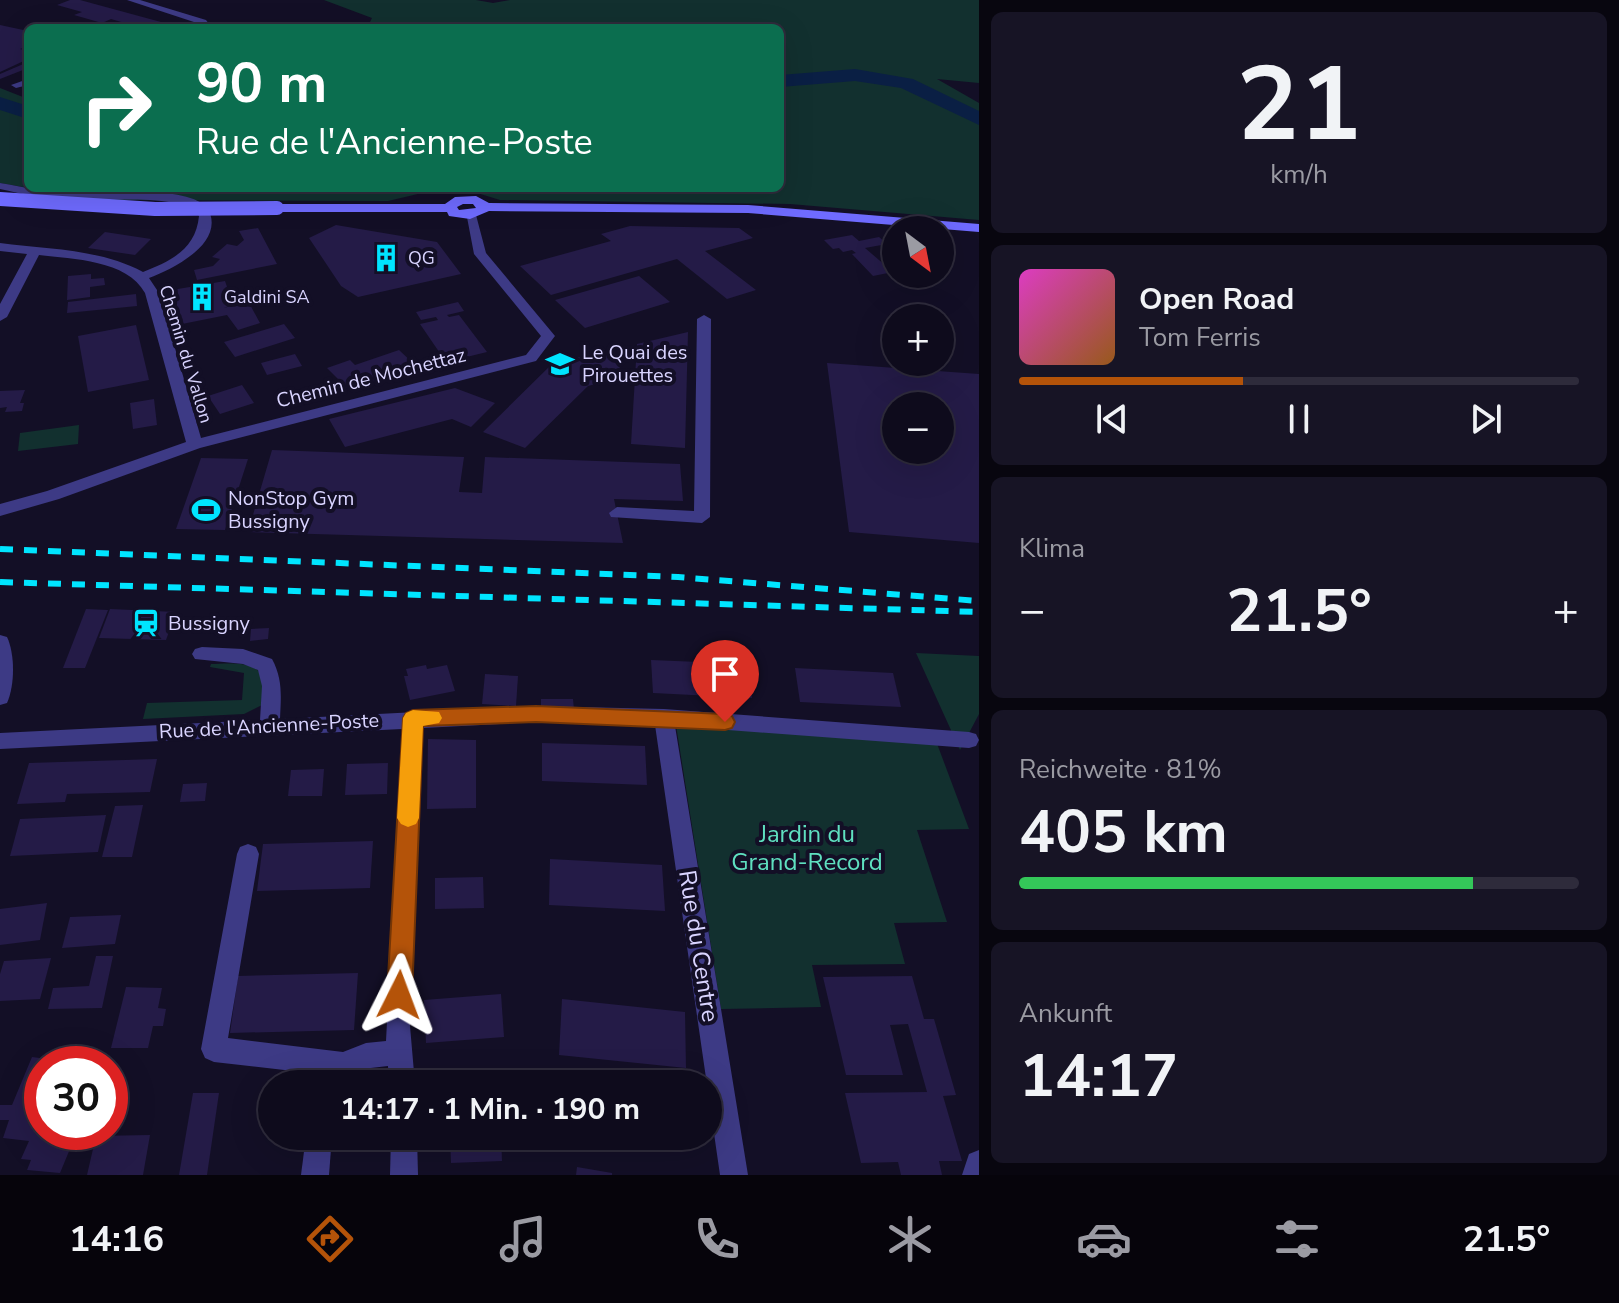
<!DOCTYPE html>
<html lang="de">
<meta charset="utf-8">
<style>
:root{--surface:#0e0b1c;--page:#171425;--text:#f1f3f6;--muted:#9b9ba3;--line:#2e2b3b;--accent:#b45309}
body{margin:0;font-family:"Nunito Sans",sans-serif;background:var(--page);color:var(--text);height:100vh;display:flex;flex-direction:column;font-size:30px;white-space:nowrap}
*{box-sizing:border-box;margin:0}
p{font-size:26px;color:var(--muted)}
.icon{flex:none;width:44px;height:44px;fill:none;stroke:currentColor;stroke-width:2;stroke-linecap:round;stroke-linejoin:round}
.map{position:relative;flex:1;overflow:hidden}
.sheet{display:flex;flex-direction:column;gap:12px;padding:12px;background:#08060f;width:640px}
.sheet>*{flex:none}
.banner{position:absolute;left:24px;top:24px;width:760px;height:168px;border-radius:12px;box-shadow:0 8px 32px #0002,0 0 0 2px var(--line);background:#0b6e4f;color:#fff;overflow:hidden}
.needle{width:52px;rotate:148deg}
.fabs{position:absolute;left:882px;top:216px;display:grid;gap:16px}
.fabs a{display:grid;place-items:center;width:72px;height:72px;border-radius:50%;background:var(--surface);box-shadow:0 8px 32px #0002,0 0 0 2px var(--line);font-size:40px}
.speed{position:absolute;left:24px;top:1046px;display:flex;gap:16px;font-size:40px;font-weight:700;text-align:center}
.speed>*{display:grid;place-content:center;width:104px;height:104px;border-radius:50%;background:var(--surface);box-shadow:0 8px 32px #0002,0 0 0 2px var(--line);line-height:1}
.speed .limit{border:12px solid #d22;background:#fff;color:#111}
.pin{position:absolute;display:grid;place-items:center;width:68px;height:68px;color:#fff;margin:-82px -34px;border-radius:50% 50% 50% 0;rotate:-45deg;box-shadow:0 0 8px #0007}
.pin .icon{rotate:45deg}
.me{position:absolute;width:88px;margin:-44px;rotate:3deg;stroke-linejoin:round;filter:drop-shadow(0 0 6px #0008)}
.turn{display:flex;align-items:center;gap:28px;height:168px;padding:0 40px;font-size:36px}
.turn .icon{width:104px;height:104px;stroke-width:2.5}
.turn b{display:block;font-size:56px;line-height:68px}
.big{font-size:60px;font-weight:700;line-height:1.1}
.sheet .card{flex:1;display:flex;flex-direction:column;justify-content:center;gap:12px;min-width:0;padding:0 28px;border-radius:12px;background:var(--page)}
.sheet .dial{align-items:center;gap:0}
.dial b{font-size:104px;line-height:1}
.song{display:flex;align-items:center;gap:24px}
.cover{width:96px;height:96px;border-radius:12px;background:linear-gradient(135deg,hsl(310 70% 55%),hsl(30 70% 35%))}
.played{height:8px;border-radius:4px;background:linear-gradient(90deg,var(--accent) 40%,var(--line) 40%)}
.keys{display:flex;justify-content:space-around;direction:ltr}
.heat{display:flex;justify-content:space-between;align-items:center;font-size:44px;direction:ltr}
.charge{height:12px;border-radius:6px;background:linear-gradient(90deg,#34c759 81%,var(--line) 0)}
.trip{position:absolute;left:258px;top:1070px;width:464px;height:80px;border-radius:40px;background:var(--surface);box-shadow:0 8px 32px #0002,0 0 0 2px var(--line);font-weight:700;line-height:80px;text-align:center}
.tabs{display:flex;height:128px;justify-content:space-around;align-items:center;background:#06040b;color:var(--muted)}
.tabs .icon{width:56px;height:56px}
.tabs .current{color:var(--accent)}
.tabs b{font-size:36px;color:var(--text)}
main{display:flex;flex:1;min-height:0}
.map>svg:first-child{display:block}
</style>
<main>
<div class="map">
<svg width="979" height="1175" viewBox="0 0 979 1175">
<rect width="100%" height="100%" fill="#130f26"/>
<g fill="#12302f">
<polygon points="324,0 476,0 493,3 510,0 979,0 979,83 937,79 979,103 979,220 790,204 500,200 474,192 439,189 388,201 99,200 0,183 0,88 28,99 28,188 780,188 780,28 367,28 372,18"/>
<polygon points="79,425 78,444 18,451 20,433"/>
<polygon points="916,653 979,656 979,714 960,750"/>
<path d="M211,664C225,664 258,659 263,679C265,686 262,697 262,705L244,714L143,719L147,703L242,700L244,673L210,667Z"/>
<polygon points="676,725 936,741 969,829 917,830 947,922 894,923 905,964 812,965 821,1007 721,1009"/>
</g>
<g fill="none" stroke-linecap="round" stroke-linejoin="round">
<g fill="#0a1f44" fill-rule="evenodd">
<polygon points="855,69 913,79 979,111 979,125 901,88 855,81 780,87 780,75"/>
<polygon points="0,97 28,106 28,119 0,110"/>
</g>
</g>
<g fill="#241b47" fill-rule="evenodd">
<polygon points="70,0 80,0 183,28 142,28 111,19 102,23 74,15 82,12 57,5"/>
<polygon points="0,25 28,31 28,46 20,49 28,51 28,59 0,72"/>
<polygon points="28,62 28,68 0,79 0,74"/>
<polygon points="336,225 437,242 461,274 358,297 341,286 309,238"/>
<polygon points="630,226 739,228 753,238 705,251 756,290 727,299 677,259 551,295 520,266 611,241 601,234"/>
<polygon points="258,228 277,264 197,280 194,270 213,266 220,259 212,257 227,244 237,246 244,240 239,231"/>
<polygon points="105,232 151,239 135,255 88,248"/>
<polygon points="852,235 859,241 879,237 887,244 865,248 893,272 873,276 852,254 856,253 852,250 843,252 839,248 833,249 824,240"/>
<polygon points="91,274 91,279 104,278 105,285 90,287 90,297 67,300 68,276"/>
<polygon points="639,276 670,302 585,328 555,300"/>
<polygon points="225,281 233,304 224,308 248,301 260,323 238,330 227,315 182,324 172,290"/>
<polygon points="136,294 137,306 67,313 68,302"/>
<polygon points="458,302 464,311 447,315 449,317 459,315 487,352 446,362 420,324 438,320 436,317 421,320 416,312"/>
<polygon points="284,324 295,338 235,357 224,342"/>
<polygon points="136,325 149,380 88,392 78,336"/>
<polygon points="688,332 685,448 631,444 637,344"/>
<polygon points="399,350 416,366 349,390 327,368 350,360 355,365"/>
<polygon points="605,351 627,376 588,386 525,448 483,432 552,364"/>
<polygon points="295,354 302,366 267,375 261,363"/>
<path d="M827,363L979,374V543L849,532ZM896,406H940V450H896Z"/>
<polygon points="242,385 254,403 220,414 208,396"/>
<polygon points="455,388 495,403 471,427 452,419 345,447 329,419"/>
<polygon points="25,390 20,403 24,403 22,411 5,412 7,407 0,408 0,391"/>
<polygon points="154,399 157,425 133,429 130,403"/>
<polygon points="272,450 464,457 459,492 482,493 485,457 680,464 683,501 614,499 623,543 248,532"/>
<polygon points="201,458 248,459 225,530 176,529"/>
<polygon points="86,609 108,610 85,668 63,668"/>
<polygon points="110,609 176,612 166,640 99,638"/>
<polygon points="269,628 268,639 250,641 251,629"/>
<polygon points="651,660 748,664 752,698 653,693"/>
<polygon points="426,665 427,669 447,665 455,691 410,700 404,676 408,676 406,669"/>
<polygon points="795,668 893,673 901,707 800,702"/>
<polygon points="485,674 518,676 516,706 482,704"/>
<polygon points="541,699 573,699 574,710 541,710"/>
<polygon points="428,739 476,740 476,808 427,809"/>
<polygon points="542,743 645,746 647,785 542,781"/>
<polygon points="157,759 150,792 67,794 65,802 17,804 29,763"/>
<polygon points="388,763 387,794 345,795 347,764"/>
<polygon points="324,769 322,796 288,796 291,770"/>
<polygon points="207,783 205,801 180,802 183,784"/>
<polygon points="143,805 132,857 102,857 115,806"/>
<polygon points="106,815 98,852 10,856 20,819"/>
<polygon points="373,841 370,888 257,891 263,844"/>
<polygon points="550,859 662,865 665,911 549,905"/>
<polygon points="483,877 484,908 435,909 435,878"/>
<polygon points="47,903 40,940 0,945 0,909"/>
<polygon points="121,915 115,944 62,948 70,917"/>
<polygon points="96,956 113,956 102,1008 48,1009 53,988 89,986"/>
<polygon points="51,958 40,999 0,1001 0,974 4,961"/>
<polygon points="358,973 354,1030 230,1033 238,976"/>
<polygon points="912,976 924,1019 934,1019 956,1095 943,1096 962,1161 939,1161 942,1175 901,1175 898,1162 861,1163 845,1093 927,1092 908,1024 890,1025 903,1075 846,1075 823,977"/>
<polygon points="126,987 162,988 158,1008 166,1009 163,1026 153,1026 148,1048 111,1048"/>
<polygon points="501,994 504,1037 426,1043 424,1000"/>
<polygon points="562,999 685,1012 686,1068 559,1055"/>
<polygon points="32,1057 71,1062 42,1064 42,1132 77,1132 60,1173 27,1170 31,1160 21,1159 29,1141 3,1138 9,1120 0,1120 0,1105 12,1105"/>
<polygon points="193,1093 219,1093 207,1175 179,1175"/>
<polygon points="150,1135 143,1175 87,1175 96,1136"/>
<polygon points="450,1136 501,1136 502,1161 451,1163"/>
<polygon points="577,1167 612,1173 612,1175 576,1175"/>
</g>
<g fill="none" stroke-linecap="round" stroke-linejoin="round">
<g fill="#3d3a85" fill-rule="evenodd">
<polygon points="127,0 140,0 206,20 212,28 202,28 200,24"/>
<polygon points="28,79 28,85 16,88 11,85"/>
<path d="M0,183C24,187 49,193 74,193C108,195 181,184 207,207C228,242 173,269 149,278L159,293L201,438L526,355L541,336L474,254L466,212L476,215L486,253L555,336L536,361L200,448L59,499L0,516V504L47,491L186,442L145,293C127,260 73,259 39,255L7,317L0,321V304L27,254L0,251V243C46,249 101,249 143,272C171,261 196,249 199,216C189,192 93,202 68,200C45,199 22,194 0,189Z"/>
<polygon points="704,315 711,319 710,517 702,523 611,517 609,513 617,507 694,511 697,319"/>
<path d="M0,635L7,637C15,654 15,685 7,703L0,705Z"/>
<path d="M202,647L243,649L272,659C283,679 281,697 280,719L536,706L664,709L969,732L976,734L979,740L976,746L969,748L675,726L748,1175H720L655,725L536,722L423,728L410,1026L415,1084H389L388,1066L362,1069L344,1084H314L319,1074L214,1062L205,1058L201,1049L237,854L240,847L248,844L256,847L259,854L228,1038L343,1052L366,1043L386,1041L402,729L0,749V733L260,720L262,686L258,670L243,664L195,659L192,654L195,649Z"/>
<polygon points="306,1136 332,1136 329,1175 301,1175"/>
<polygon points="391,1136 417,1136 418,1175 390,1175"/>
<polygon points="979,1150 979,1175 962,1175 969,1154"/>
</g>
<path fill="#6f6bff" fill-rule="evenodd" d="M476,196L489,203L748,205L979,224V232L748,213L489,211L470,219L449,216L447,212H277L270,208L277,204H445L455,197ZM463,204H473L476,208L459,210L457,207Z"/>
<g stroke="#00e5ff" stroke-width="6" stroke-dasharray="13 11" stroke-linecap="butt">
<polyline points="0,549 678,577 979,601"/>
<polyline points="0,582 979,612"/>
</g>
<polyline stroke="#6f6bff" stroke-width="14" points="0,199 155,209 277,208"/>
</g>
<polygon fill="#b45309" stroke="#753606" stroke-width="2" points="536,706 725,714 732,716 735,722 732,728 725,730 536,722 423,726 412,995 408,1004 399,1007 390,1004 387,995 403,718 406,713 413,710"/>
<polygon fill="#f59e0b" points="413,710 439,712 442,718 439,723 423,726 419,818 416,824 408,827 401,824 397,818 403,718 406,713"/>
<defs>
<symbol id="building-bare" viewBox="-9 -9 18 18"><path d="M-4-6H4V6H1V3H-1V6H-4ZM-2.5-4.3h1.7v1.8h-1.7ZM.8-4.3h1.7v1.8H.8ZM-2.5-1h1.7V.8h-1.7ZM.8-1h1.7V.8H.8Z" fill="#00e5ff" stroke="#130f26" stroke-width="2.5" paint-order="stroke"/></symbol>
<symbol id="school-bare" viewBox="-9 -9 18 18"><path d="M0-5L7-2L0 1L-7-2ZM-4 1L0 2.5L4 1V4Q0 6-4 4Z" fill="#00e5ff" stroke="#130f26" stroke-width="2.5" paint-order="stroke"/></symbol>
<symbol id="stadium-bare" viewBox="-9 -9 18 18"><path d="M0-5a6.5 5 0 1 0 0 10a6.5 5 0 1 0 0-10ZM-3.5-1.8h7v3.6h-7Z" fill="#00e5ff" stroke="#130f26" stroke-width="2.5" paint-order="stroke"/></symbol>
<symbol id="station-bare" viewBox="-9 -9 18 18"><path d="M-3-6H3Q5-6 5-4V2Q5 4 3 4L4.5 6H3L1.5 4h-3L-3 6H-4.5L-3 4Q-5 4-5 2V-4Q-5-6-3-6ZM-3.5-4v3h7v-3ZM-3.5 1v1.5H-2V1ZM2 1v1.5H3.5V1Z" fill="#00e5ff" stroke="#130f26" stroke-width="2.5" paint-order="stroke"/></symbol>
</defs>
<g fill-rule="evenodd">
<use href="#building-bare" x="366" y="238" width="40" height="40"/>
<use href="#building-bare" x="182" y="277" width="40" height="40"/>
<use href="#school-bare" x="540" y="344" width="40" height="40"/>
<use href="#stadium-bare" x="186" y="490" width="40" height="40"/>
<use href="#station-bare" x="126" y="603" width="40" height="40"/>
</g>
<g text-anchor="middle" dominant-baseline="central" stroke-width="8" stroke-linejoin="round" paint-order="stroke">
<g font-size="18" fill="#d9d4ff" stroke="#130f26" text-anchor="start">
<text x="408" y="258">QG</text>
<text x="224" y="297">Galdini SA</text>
</g>
<g font-size="18" fill="#d9d4ff" stroke="#130f26">
<text transform="translate(186 354) rotate(73)">Chemin du Vallon</text>
</g>
<g font-size="20" fill="#d9d4ff" stroke="#130f26" text-anchor="start">
<text x="582" y="352">Le Quai des<tspan x="582" dy="23">Pirouettes</tspan></text>
<text x="228" y="498">NonStop Gym<tspan x="228" dy="23">Bussigny</tspan></text>
<text x="168" y="623">Bussigny</text>
</g>
<g font-size="20" fill="#d9d4ff" stroke="#130f26">
<text transform="translate(371 378) rotate(-14)">Chemin de Mochettaz</text>
<text transform="translate(269 726) rotate(-3)">Rue de l'Ancienne-Poste</text>
</g>
<g font-size="24" fill="#5fe0c0" stroke="#130f26">
<text x="807" y="834">Jardin du<tspan x="807" dy="28">Grand-Record</tspan></text>
</g>
<g font-size="24" fill="#d9d4ff" stroke="#130f26">
<text transform="translate(699 946) rotate(81)">Rue du Centre</text>
</g>
</g>
</svg>
<div class="fabs">
<a><svg class="needle" viewBox="-14 -14 28 28"><path d="M0-13l5 13h-10z" fill="#e53935"/><path d="M0 13l5-13h-10z" fill="#9b9ba3"/></svg></a>
<a>+</a>
<a>−</a>
</div>
<div class="speed"><div class="limit">30</div></div>
<div class="pin" style="left:725px;top:722px;background:#d93025"><svg class="icon" aria-label="arrive" viewBox="0 0 24 24"><path d="M6 21V4h12l-3 4 3 4H6"/></svg></div>
<svg class="me" style="left:399px;top:995px" viewBox="-20 -20 40 40"><path d="M0-17L14 15 0 8-14 15z" fill="#b45309" stroke="#fff" stroke-width="4"/></svg>
<div class="trip">14:17 · 1 Min. · 190 m</div>
<div class="banner">
<div class="turn"><svg class="icon" aria-label="right" viewBox="0 0 24 24"><path d="M7 20v-9h11M14 6l5 5-5 5"/></svg><div><b>90 m</b>Rue de l'Ancienne-Poste</div></div>
</div>
</div>
<section class="sheet">
<div class="card dial"><b>21</b><p>km/h</p></div>
<div class="card">
<div class="song"><i class="cover"></i><div><b>Open Road</b><p>Tom Ferris</p></div></div>
<div class="played"></div>
<div class="keys"><svg class="icon" aria-label="previous" viewBox="0 0 24 24"><path d="M18 5L8 12l10 7zM5 5v14"/></svg><svg class="icon" aria-label="pause" viewBox="0 0 24 24"><path d="M8 5v14M16 5v14"/></svg><svg class="icon" aria-label="next" viewBox="0 0 24 24"><path d="M6 5l10 7-10 7zM19 5v14"/></svg></div>
</div>
<div class="card"><p>Klima</p>
<div class="heat"><a>−</a><b class="big">21.5°</b><a>+</a></div>
</div>
<div class="card"><p>Reichweite · 81%</p><b class="big">405 km</b><div class="charge"></div></div>
<div class="card"><p>Ankunft</p><b class="big">14:17</b></div>
</section>
</main>
<nav class="tabs">
<b>14:16</b>
<svg class="icon current" aria-label="directions" viewBox="0 0 24 24"><path d="M12 3l9 9-9 9-9-9zM9 14v-3h6M13 9l2 2-2 2"/></svg>
<svg class="icon" aria-label="music" viewBox="0 0 24 24"><path d="M9 18V5l10-2v13"/><circle cx="6" cy="18" r="3"/><circle cx="16" cy="16" r="3"/></svg>
<svg class="icon" aria-label="phone" viewBox="0 0 24 24"><path d="M5 4h4l2 5-3 2q2 4 5 5l2-3 5 2v4C11 20 4 13 5 4z"/></svg>
<svg class="icon" aria-label="climate" viewBox="0 0 24 24"><path d="M12 3v18M4 7l16 10M4 17L20 7"/></svg>
<svg class="icon" aria-label="car" viewBox="0 0 24 24"><path d="M5 17H2v-5l4-1 3-4h7l3 4 3 1v5h-3M9 17h6M6 11h13"/><circle cx="7" cy="17" r="2"/><circle cx="17" cy="17" r="2"/></svg>
<svg class="icon" aria-label="filters" viewBox="0 0 24 24"><path d="M4 7h16M4 17h16"/><circle cx="9" cy="7" r="2"/><circle cx="15" cy="17" r="2"/></svg>
<b>21.5°</b>
</nav>
